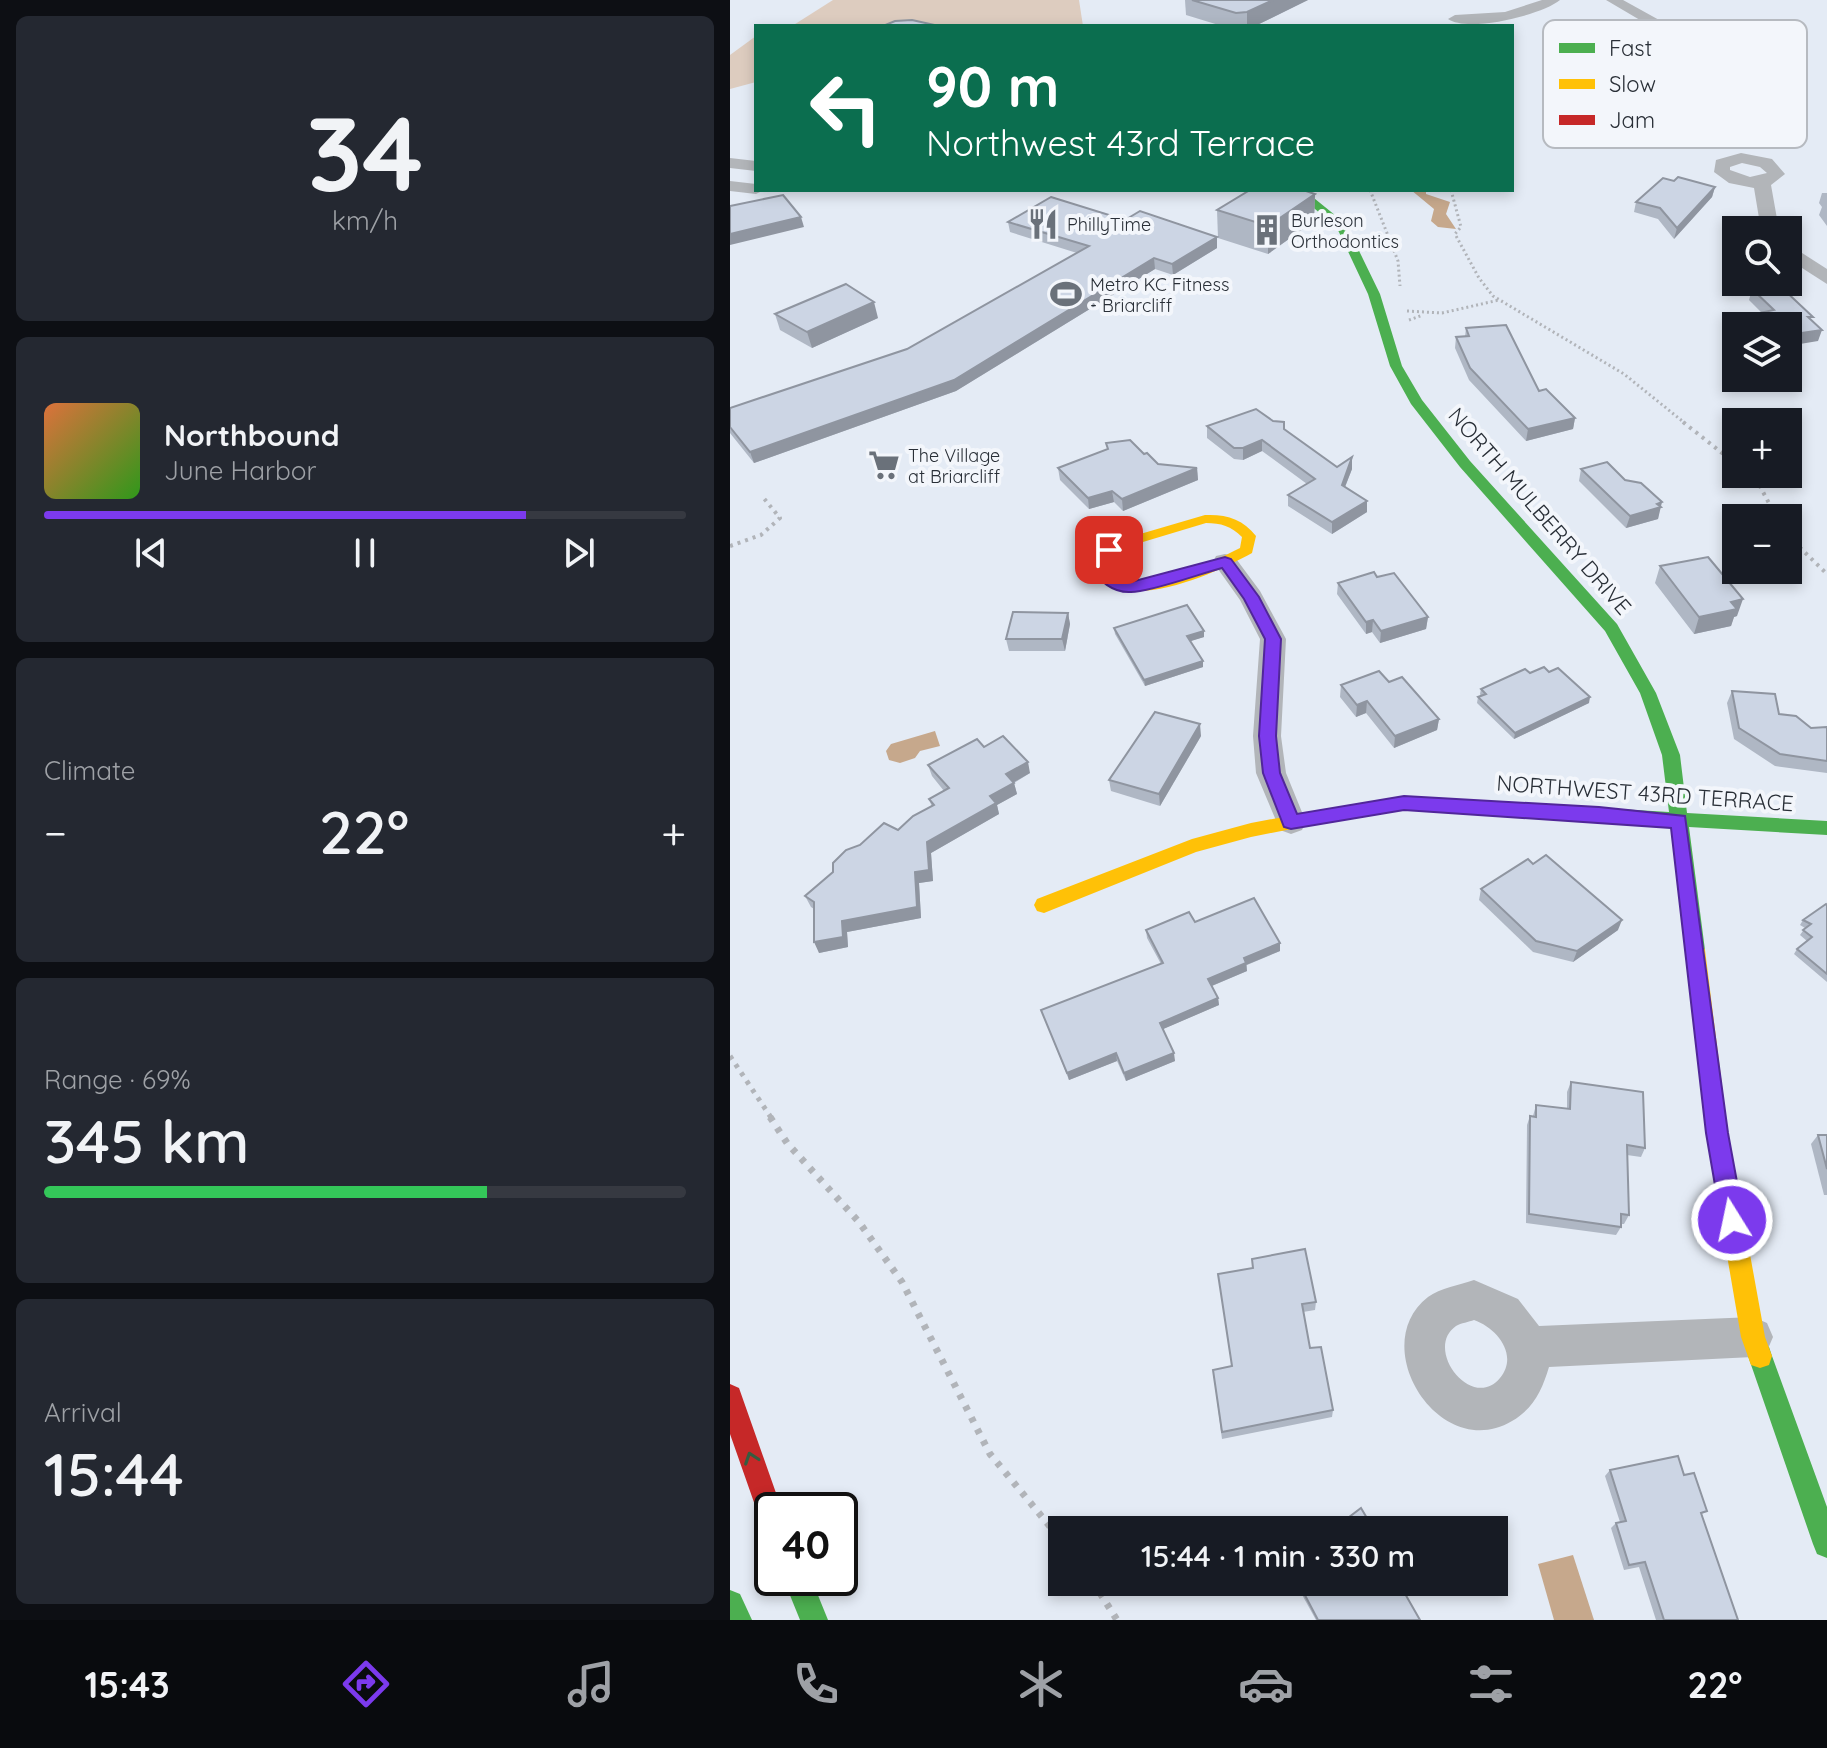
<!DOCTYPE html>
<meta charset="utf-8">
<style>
:root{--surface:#171b24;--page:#242831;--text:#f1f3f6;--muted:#9ea1a6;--line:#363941;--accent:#7c3aed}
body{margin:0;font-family:Quicksand,sans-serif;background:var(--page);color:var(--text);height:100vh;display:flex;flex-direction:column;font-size:30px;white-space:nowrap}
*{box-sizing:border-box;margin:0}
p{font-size:26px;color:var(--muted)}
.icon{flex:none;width:44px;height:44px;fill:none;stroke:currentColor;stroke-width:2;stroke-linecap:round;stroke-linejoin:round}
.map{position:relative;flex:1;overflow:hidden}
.details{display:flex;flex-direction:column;gap:16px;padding:16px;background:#0d0f14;width:730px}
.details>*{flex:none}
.guide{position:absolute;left:24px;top:24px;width:760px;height:168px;border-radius:0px;box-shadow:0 4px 12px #0003;background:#0b6e4f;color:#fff;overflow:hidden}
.buttons{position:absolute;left:992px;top:216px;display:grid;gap:16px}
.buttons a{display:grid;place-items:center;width:80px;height:80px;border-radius:0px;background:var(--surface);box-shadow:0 4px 12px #0003;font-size:40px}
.speed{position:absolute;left:24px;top:1492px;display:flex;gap:16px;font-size:40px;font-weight:700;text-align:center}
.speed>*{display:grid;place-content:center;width:104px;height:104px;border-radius:50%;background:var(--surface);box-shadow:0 4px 12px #0003;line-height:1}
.speed .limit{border:4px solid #111;border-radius:12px;background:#fff;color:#111}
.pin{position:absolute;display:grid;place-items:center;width:68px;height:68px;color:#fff;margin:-34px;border-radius:16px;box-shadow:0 4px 12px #0006}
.me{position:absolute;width:88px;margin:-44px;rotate:350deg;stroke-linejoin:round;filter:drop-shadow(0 0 6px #0008)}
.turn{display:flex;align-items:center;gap:28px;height:168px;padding:0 40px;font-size:36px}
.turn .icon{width:104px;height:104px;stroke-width:2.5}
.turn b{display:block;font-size:56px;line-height:68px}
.big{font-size:60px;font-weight:600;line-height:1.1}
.details .card{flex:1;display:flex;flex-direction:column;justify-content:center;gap:12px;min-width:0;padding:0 28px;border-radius:12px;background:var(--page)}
.details .dial{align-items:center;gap:0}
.dial b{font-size:104px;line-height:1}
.song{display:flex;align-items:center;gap:24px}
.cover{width:96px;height:96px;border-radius:12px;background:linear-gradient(135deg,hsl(20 70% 55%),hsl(110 70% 35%))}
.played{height:8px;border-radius:4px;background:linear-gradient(90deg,var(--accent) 75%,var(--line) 75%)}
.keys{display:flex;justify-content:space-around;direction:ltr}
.heat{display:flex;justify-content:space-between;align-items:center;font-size:44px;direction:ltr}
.charge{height:12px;border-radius:6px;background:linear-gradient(90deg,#34c759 69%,var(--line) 0)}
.trip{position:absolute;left:318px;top:1516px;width:460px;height:80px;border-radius:0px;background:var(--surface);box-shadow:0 4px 12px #0003;font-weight:600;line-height:80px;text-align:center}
.tab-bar{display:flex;height:128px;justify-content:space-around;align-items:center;background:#090b0e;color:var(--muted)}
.tab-bar .icon{width:56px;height:56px}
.tab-bar .current{color:var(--accent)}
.tab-bar b{font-size:36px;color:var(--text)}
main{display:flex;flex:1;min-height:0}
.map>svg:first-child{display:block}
</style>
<main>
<section class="details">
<div class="card dial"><b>34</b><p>km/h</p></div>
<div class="card">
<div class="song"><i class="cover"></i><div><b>Northbound</b><p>June Harbor</p></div></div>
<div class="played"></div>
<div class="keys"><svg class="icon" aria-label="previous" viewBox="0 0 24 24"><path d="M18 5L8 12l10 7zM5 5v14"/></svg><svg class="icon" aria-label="pause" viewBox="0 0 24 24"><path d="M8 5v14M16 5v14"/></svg><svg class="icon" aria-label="next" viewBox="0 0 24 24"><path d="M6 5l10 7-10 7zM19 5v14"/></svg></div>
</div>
<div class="card"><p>Climate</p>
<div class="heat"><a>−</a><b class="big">22°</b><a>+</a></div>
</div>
<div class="card"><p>Range · 69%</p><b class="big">345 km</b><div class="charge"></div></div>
<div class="card"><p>Arrival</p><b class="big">15:44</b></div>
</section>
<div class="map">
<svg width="1097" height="1620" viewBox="0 0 1097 1620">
<rect width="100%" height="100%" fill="#e4ebf5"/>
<g fill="#ddccbf">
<polygon points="103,0 349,0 353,26 62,26"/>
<polygon points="26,36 26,82 0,89 0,55"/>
</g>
<g fill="#c6a88c">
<polygon points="681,190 696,190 696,194 720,202 716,214 726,229 708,227 701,221 704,209"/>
<polygon points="205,731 210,746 190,751 185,758 170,763 159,760 156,751 161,744"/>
<polygon points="843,1555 864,1620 824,1620 808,1564"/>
</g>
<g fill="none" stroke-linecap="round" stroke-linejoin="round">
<g stroke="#b1b4b9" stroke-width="3" stroke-dasharray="2 3" stroke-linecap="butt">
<polyline points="640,190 668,261 670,286"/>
<polyline points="721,190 731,227 725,234 749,278 763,296 894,374 956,424"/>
<polyline points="677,311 712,313 769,300"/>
<polyline points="679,320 693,315"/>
</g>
<g stroke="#b1b4b9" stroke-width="4" stroke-dasharray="3 5" stroke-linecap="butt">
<polyline points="953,422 1006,464"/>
<polyline points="1019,474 1026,479 1047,518"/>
<polyline points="1058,536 1097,574"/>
<polyline points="0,546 31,535 50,518 32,496"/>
</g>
<polyline stroke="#b1b4b9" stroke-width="5" stroke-dasharray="4 6" stroke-linecap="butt" points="0,1056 42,1119"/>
<g stroke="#b1b4b9" stroke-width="7" stroke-dasharray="5 8" stroke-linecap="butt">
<polyline points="40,1117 57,1143 129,1222 172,1282 260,1454 332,1541"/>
<polyline points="363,1582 387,1620"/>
</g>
<g fill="#b2b5b9" fill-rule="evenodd">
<path d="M812,0H830C812,15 738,33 718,19L725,15L775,12Z"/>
<polygon points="876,0 893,0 940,26 1005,31 1012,35 1005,39 932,33"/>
<path d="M1011,153L1042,159L1055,174L1041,185L1049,230H1031L1024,188L999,183L984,172L986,160ZM1012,163L1030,167L1037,173L1020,177L1000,170V167Z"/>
<polygon points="0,158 26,161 26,171 0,168"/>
<polygon points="0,181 26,184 26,190 34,190 26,194 0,191"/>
<polygon points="1058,244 1097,269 1097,284 1058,259"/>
<polygon points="495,554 504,556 530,591 556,639 551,736 556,773 576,822 572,830 561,834 550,830 526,773 523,736 530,639 510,600 483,562 486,556"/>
<path d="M744,1280L788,1299L809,1326L1023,1317L1037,1323L1043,1337L1037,1351L1023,1357L819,1367C812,1390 804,1408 782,1421C710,1464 635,1346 698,1297C710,1288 730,1285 744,1280ZM744,1320C767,1328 789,1355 770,1378C742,1412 693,1349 726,1326C731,1323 739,1322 744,1320Z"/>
</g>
<g fill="#4caf50" fill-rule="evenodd">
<polygon points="563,190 574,190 616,224 650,294 672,366 692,400 740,461 887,624 926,693 950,755 957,813 1097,821 1097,835 959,827 975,950 972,956 965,958 958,956 955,950 941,826 674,810 586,825 580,823 577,818 580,813 586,811 674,796 939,812 932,755 910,693 875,631 730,467 681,404 660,366 638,294 607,228"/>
<polygon points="1030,1344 1039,1347 1042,1356 1097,1507 1097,1558 1087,1554 1083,1544 1018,1356 1021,1347"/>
<polygon points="53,1578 81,1578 98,1620 70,1620"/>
<polygon points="0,1590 10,1594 22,1620 0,1620"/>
</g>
<g fill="#ffc107" fill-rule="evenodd">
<path d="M475,515C496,514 513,519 526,536L522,553C486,573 396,615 364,573L365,558L383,542ZM476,523C491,523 501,526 512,537L510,548C479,564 409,597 380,572L379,560L393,548Z"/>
<polygon points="586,811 592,813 595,818 592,823 521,837 466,852 314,913 307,911 304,905 307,899 462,839 521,823"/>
<polygon points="965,942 972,944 975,950 998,1133 1035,1337 1042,1356 1039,1365 1030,1368 1021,1365 1011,1337 976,1133 955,950 958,944"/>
</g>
<polygon fill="#c62828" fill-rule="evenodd" points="0,1384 9,1388 52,1510 42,1510 42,1532 33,1528 0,1434"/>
</g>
<g fill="#afb7c4">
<polygon points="455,0 578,0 525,26 492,26 456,15"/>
<polygon points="944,181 985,187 982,197 944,239 928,219 904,212 906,202"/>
<polygon points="1092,193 1097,193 1097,226 1089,215 1092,207 1089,203"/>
<polygon points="585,194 584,221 538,254 488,238 487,210"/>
<polygon points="395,220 487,237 487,248 443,275 425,269 226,391 24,463 0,433 0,408 177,349 347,253 280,232 278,222"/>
<polygon points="1022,289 1081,320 1088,341 1058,326 1028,326 1025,324 1029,313 1031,312 1019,300"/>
<polygon points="45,314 148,318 82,348 50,330"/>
<polygon points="736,328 809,391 845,418 843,429 796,441 739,380 725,348 726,337 735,337"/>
<polygon points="477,426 554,429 607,467 622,457 622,469 615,487 637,512 602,534 558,506 558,495 577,484 532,451 513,460 504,459 477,438"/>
<polygon points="414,454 428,464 467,468 468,480 393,511 384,502 359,509 330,480 328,468"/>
<polygon points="851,469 930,507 928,519 896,528 849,481"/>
<polygon points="930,566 1007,616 1004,617 1001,626 964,634 925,583"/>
<polygon points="647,577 698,617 696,629 650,643 642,632 636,634 607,594 608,583"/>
<polygon points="338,613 340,624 335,651 279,651 276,639"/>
<polygon points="384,628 474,631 474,637 460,641 473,661 473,667 415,686 385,634"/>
<polygon points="800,673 859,703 784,739 747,703 748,697 751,696 750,694 751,689"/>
<polygon points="659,682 709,719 707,730 664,748 636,713 626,717 610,697 611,685"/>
<polygon points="1002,691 1049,714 1081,728 1097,727 1097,773 1045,766 1004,739 997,703"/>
<polygon points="471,736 430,806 381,791 379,780"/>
<polygon points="254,747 300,773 284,783 287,794 267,805 269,814 201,853 203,881 189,883 191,918 117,932 118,947 89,953 84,909 81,907 75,896 202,807 199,799 214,791 202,776 198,765"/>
<polygon points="751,889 888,930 843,962 803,952 749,900"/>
<polygon points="1097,905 1097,982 1064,954 1067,949 1077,941 1070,935 1075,928 1070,925 1073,920"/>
<polygon points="465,922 550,943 550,951 517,965 517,971 482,986 488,998 489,1005 433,1029 445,1061 396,1081 387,1061 339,1080 311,1010 431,964 417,938 416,930"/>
<polygon points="841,1082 915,1148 911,1157 897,1155 899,1215 894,1224 891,1224 891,1227 886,1235 796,1223 797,1125 800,1116 803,1116 806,1105 837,1109 837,1092"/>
<polygon points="1088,1135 1097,1135 1097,1195 1094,1195 1081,1144"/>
<polygon points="522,1259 586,1302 585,1310 573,1312 580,1348 603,1410 602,1417 492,1439 483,1370 501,1366 522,1268"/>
<polygon points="880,1470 954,1475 972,1516 1008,1620 926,1620 909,1567 894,1570 881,1528 886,1523 890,1522 875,1476"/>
<polygon points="565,1582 682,1582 681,1589 675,1594 690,1620 586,1620"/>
</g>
<g fill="#8f95a0">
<polygon points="543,0 578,0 525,26 517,26 517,12"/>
<polygon points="985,187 982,197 944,239 947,228"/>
<polygon points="585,194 584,221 538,254 538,226"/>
<polygon points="71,217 74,227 0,245 0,234"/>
<polygon points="487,237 487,248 443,275 442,264"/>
<polygon points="424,258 425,269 226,391 24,463 20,452"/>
<polygon points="144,302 148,318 82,348 77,332"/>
<polygon points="1092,330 1088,341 1058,346 1058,335"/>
<polygon points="845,418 843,429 796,441 798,429"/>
<polygon points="532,440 532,451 513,460 513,448"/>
<polygon points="622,457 622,469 611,497 612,485"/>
<polygon points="467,468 468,480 393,511 392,499"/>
<polygon points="382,491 384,502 359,509 358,498"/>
<polygon points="637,501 637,512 602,534 602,522"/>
<polygon points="932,502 928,519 896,528 900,516"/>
<polygon points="1013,599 1007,616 1004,617 1001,626 964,634 969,617 1001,602"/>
<polygon points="338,613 340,624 335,651 332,639"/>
<polygon points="698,617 696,629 650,643 651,631"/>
<polygon points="643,620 642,632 636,634 636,622"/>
<polygon points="474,631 474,637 458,642 457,636"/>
<polygon points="473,661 473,667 415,686 414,680"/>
<polygon points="860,697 859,703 784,739 785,733"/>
<polygon points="637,701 636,713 626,717 627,705"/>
<polygon points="709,719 707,730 664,748 665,736"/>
<polygon points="470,724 471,736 430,806 429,794"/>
<polygon points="298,762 300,773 279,785 276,774"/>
<polygon points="284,783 287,794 267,805 269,814 201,853 203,881 189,883 191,918 117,932 118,947 89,953 84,942 112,921 185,872 197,842 260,796"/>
<polygon points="892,920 888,930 843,962 847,951"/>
<polygon points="550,943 550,951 516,965 517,971 479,987 478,979 514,958"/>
<polygon points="488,998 489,1005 431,1030 430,1023"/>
<polygon points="386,1053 387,1061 339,1080 337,1073"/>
<polygon points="444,1053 445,1061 396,1081 394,1073"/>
</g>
<g fill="#ccd5e4" stroke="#8f95a0" stroke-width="2">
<polygon points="462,0 543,0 517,12 506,13"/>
<polygon points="182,20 209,26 153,26 165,21"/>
<polygon points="948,177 985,187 947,228 930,208 906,202 933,178 944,181"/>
<polygon points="520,190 573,190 585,194 538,226 487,210"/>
<polygon points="53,195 71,217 0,234 0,206"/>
<polygon points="321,197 395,220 410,211 487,237 442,264 424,258 224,380 20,452 0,427 0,408 177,349 359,246 278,222"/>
<polygon points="116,284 144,302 77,332 45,314"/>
<polygon points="1050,286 1083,317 1078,317 1092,330 1058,335 1058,326 1042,326 1029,313 1044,310 1022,289"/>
<polygon points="776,325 809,391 816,389 845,418 798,429 740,368 726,337 739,336 736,328"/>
<polygon points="526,409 543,421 554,422 554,429 607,467 622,457 612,485 637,501 602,522 558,495 585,479 532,440 513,448 504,448 477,426"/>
<polygon points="400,440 414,454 417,453 428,464 467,468 392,499 382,491 358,498 328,468 378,449 376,443"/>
<polygon points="877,462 895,480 911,483 932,502 927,504 931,507 900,516 851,469"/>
<polygon points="978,557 1013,599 1001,602 1007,609 969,617 930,566"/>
<polygon points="644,572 647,577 664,573 698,617 651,631 643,620 636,622 608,583"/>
<polygon points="457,605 474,631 457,636 473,661 414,680 384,628"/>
<polygon points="283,612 338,613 332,639 276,639"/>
<polygon points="814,667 819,672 828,668 860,697 785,733 748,697 756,694 751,689 795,669 800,673"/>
<polygon points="649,671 659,682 672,677 709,719 665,736 637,701 627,705 611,685"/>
<polygon points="1002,691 1045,694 1049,714 1066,716 1081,728 1097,727 1097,761 1050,754 1009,728"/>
<polygon points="425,712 470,724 429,794 379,780"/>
<polygon points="273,736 298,762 276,774 284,783 260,796 266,803 197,842 199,870 185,872 187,907 112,921 113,937 84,942 84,902 75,896 103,872 103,863 116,850 130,845 154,823 168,830 183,816 204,805 199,799 219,788 198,765 247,739 254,747"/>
<polygon points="816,855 892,920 847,951 806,941 751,889 798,859 803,864"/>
<polygon points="524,898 550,943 514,958 516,963 478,979 488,998 430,1023 444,1053 394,1073 386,1053 337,1073 311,1010 433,963 416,930 459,912 465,922"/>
<polygon points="1096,904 1097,905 1097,974 1067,949 1082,937 1073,930 1081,924 1073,920"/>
<polygon points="841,1082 913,1092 915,1148 897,1145 899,1215 891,1214 891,1227 799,1214 800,1116 806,1117 806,1105 840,1109"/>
<polygon points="1088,1135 1097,1135 1097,1169"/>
<polygon points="575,1249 586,1302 572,1304 580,1348 591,1347 603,1410 492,1432 483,1370 502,1366 488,1274 523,1268 522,1259"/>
<polygon points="948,1456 954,1475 964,1473 977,1511 971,1513 1008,1620 934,1620 915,1562 899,1565 886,1523 896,1521 880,1470"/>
<polygon points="631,1508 644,1530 602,1530"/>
<polygon points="568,1582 682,1582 683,1584 674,1592 690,1620 588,1620"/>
</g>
<defs><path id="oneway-chevron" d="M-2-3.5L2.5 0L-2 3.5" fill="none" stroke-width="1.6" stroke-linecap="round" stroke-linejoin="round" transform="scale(2)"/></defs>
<use stroke="#355c40" href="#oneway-chevron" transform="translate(21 1458) rotate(-109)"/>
<path fill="#7c3aed" stroke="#51269a" stroke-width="2" d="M379,545L386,550L378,565L379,571L401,582L495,557L501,559L529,597L551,639L546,736L550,773L567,814L674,796L869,807L955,816L998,1133L1014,1220L1010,1228L1002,1232L994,1228L991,1220L976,1133L941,828L674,810L561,829L554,827L533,773L529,736L535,639L514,599L492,568C469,574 421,592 401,592C384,593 366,581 363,565L373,547Z"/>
<defs>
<symbol id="restaurant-bare" viewBox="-9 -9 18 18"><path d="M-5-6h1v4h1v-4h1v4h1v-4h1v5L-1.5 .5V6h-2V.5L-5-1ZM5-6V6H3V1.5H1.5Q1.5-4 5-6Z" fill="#6a717a" stroke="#f3f6fb" stroke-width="2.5" paint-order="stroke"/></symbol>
<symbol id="building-bare" viewBox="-9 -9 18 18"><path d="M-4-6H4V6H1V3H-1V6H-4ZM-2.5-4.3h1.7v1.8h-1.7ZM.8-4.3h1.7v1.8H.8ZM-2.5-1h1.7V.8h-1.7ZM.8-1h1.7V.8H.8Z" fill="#6a717a" stroke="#f3f6fb" stroke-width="2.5" paint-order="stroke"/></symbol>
<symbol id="stadium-bare" viewBox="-9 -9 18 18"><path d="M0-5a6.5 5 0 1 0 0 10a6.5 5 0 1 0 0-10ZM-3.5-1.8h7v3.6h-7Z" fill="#6a717a" stroke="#f3f6fb" stroke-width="2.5" paint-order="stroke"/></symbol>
<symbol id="supermarket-bare" viewBox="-9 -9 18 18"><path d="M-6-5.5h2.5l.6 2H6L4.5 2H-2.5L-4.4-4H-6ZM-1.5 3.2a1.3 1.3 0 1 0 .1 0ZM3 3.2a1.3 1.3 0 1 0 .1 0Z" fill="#6a717a" stroke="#f3f6fb" stroke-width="2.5" paint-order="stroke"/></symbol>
</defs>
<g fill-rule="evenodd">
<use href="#restaurant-bare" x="291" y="202" width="44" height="44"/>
<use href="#building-bare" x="515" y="208" width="44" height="44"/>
<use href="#stadium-bare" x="314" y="272" width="44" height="44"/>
<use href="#supermarket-bare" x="132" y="443" width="44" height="44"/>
</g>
<g text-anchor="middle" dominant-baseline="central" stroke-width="8" stroke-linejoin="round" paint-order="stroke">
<g font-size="18" fill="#292f37" stroke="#f3f6fb" text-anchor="start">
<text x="561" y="220">Burleson<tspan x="561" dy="21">Orthodontics</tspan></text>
<text x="337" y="224">PhillyTime</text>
<text x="360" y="284">Metro KC Fitness<tspan x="360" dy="21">- Briarcliff</tspan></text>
<text x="178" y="455">The Village<tspan x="178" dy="21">at Briarcliff</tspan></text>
</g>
<g font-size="22" fill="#292f37" stroke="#f3f6fb">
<text transform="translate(810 511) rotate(49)">NORTH MULBERRY DRIVE</text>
<text transform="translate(915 793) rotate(4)">NORTHWEST 43RD TERRACE</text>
</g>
</g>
<rect x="813" y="20" width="264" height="128" rx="12" fill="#f3f6fb" stroke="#b6bac0" stroke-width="2"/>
<rect x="829" y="43" width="36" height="10" fill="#4caf50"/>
<rect x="829" y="79" width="36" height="10" fill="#ffc107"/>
<rect x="829" y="115" width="36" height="10" fill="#c62828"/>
<g font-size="22" fill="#292f37">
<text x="879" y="56">Fast</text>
<text x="879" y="92">Slow</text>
<text x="879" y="128">Jam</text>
</g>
</svg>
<div class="buttons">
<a><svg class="icon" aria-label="search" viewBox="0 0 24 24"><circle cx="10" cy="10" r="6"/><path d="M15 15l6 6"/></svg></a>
<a><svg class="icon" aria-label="layers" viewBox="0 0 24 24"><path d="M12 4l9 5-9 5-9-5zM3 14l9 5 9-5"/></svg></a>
<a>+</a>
<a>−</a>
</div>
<div class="speed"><div class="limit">40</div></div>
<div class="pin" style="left:379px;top:550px;background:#d93025"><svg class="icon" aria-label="arrive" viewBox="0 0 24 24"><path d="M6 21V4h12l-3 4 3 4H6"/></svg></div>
<svg class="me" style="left:1002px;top:1220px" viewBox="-20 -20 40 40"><circle r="17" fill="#7c3aed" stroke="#fff" stroke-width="3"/><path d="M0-11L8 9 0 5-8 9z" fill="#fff"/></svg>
<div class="trip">15:44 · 1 min · 330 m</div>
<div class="guide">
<div class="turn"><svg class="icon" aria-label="left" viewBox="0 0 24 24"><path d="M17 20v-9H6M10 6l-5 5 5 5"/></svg><div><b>90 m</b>Northwest 43rd Terrace</div></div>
</div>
</div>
</main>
<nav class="tab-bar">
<b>15:43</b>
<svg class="icon current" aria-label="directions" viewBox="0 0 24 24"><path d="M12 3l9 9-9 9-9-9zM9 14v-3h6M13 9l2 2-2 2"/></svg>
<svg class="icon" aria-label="music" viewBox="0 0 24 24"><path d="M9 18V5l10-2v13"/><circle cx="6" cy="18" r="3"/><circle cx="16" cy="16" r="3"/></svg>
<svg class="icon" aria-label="phone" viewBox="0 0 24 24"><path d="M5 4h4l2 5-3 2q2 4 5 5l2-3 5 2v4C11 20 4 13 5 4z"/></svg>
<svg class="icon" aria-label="climate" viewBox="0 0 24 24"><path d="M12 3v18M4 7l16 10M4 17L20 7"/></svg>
<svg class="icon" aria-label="car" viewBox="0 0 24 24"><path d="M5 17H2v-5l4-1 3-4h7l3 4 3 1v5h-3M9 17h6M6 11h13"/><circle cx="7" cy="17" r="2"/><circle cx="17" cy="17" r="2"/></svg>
<svg class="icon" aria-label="filters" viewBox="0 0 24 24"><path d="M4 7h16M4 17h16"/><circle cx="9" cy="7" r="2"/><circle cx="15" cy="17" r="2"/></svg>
<b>22°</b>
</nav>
